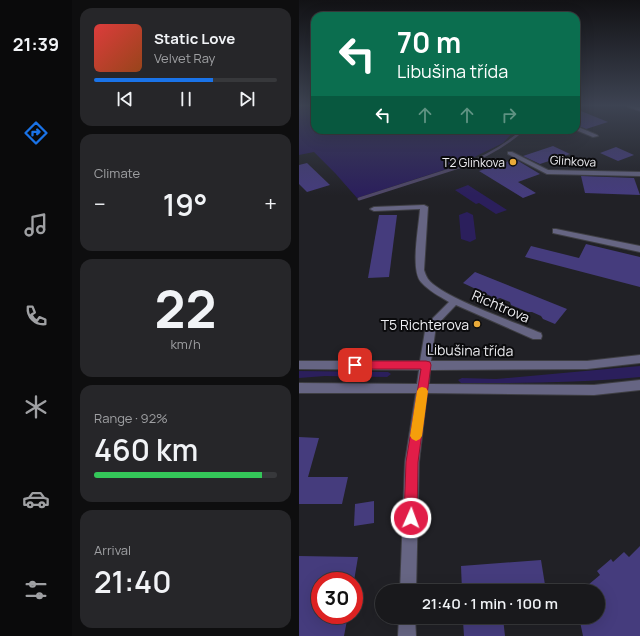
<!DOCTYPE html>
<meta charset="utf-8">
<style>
:root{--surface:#19191c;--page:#262629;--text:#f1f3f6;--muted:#9fa0a3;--line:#37383b;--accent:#1a73e8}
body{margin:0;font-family:Manrope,sans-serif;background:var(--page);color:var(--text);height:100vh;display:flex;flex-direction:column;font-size:15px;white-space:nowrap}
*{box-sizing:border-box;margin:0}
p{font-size:13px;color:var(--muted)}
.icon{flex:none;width:22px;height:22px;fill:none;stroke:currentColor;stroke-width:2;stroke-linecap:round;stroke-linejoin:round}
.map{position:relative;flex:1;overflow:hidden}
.details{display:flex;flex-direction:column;gap:8px;padding:8px;background:#0e0e0f;width:227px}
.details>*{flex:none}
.hud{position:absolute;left:12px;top:12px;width:269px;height:122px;border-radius:12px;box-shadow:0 4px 16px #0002,0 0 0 1px var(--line);background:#0b6e4f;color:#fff;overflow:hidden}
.speed{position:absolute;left:12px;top:572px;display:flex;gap:8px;font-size:20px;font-weight:700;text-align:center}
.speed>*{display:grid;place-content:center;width:52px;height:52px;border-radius:50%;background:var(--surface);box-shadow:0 4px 16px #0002,0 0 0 1px var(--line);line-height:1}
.speed .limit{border:6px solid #d22;background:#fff;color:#111}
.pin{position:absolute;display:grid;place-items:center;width:34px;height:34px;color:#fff;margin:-17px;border-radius:8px;box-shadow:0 2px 6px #0006}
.me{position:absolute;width:44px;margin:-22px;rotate:2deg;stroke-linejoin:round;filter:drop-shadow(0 0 3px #0008)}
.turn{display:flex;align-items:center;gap:14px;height:84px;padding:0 20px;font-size:18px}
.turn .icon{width:52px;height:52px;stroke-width:2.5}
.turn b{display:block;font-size:28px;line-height:34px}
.lanes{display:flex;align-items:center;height:38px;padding:0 20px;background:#0003;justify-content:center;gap:20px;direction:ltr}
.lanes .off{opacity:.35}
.big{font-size:30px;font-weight:600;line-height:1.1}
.details .widget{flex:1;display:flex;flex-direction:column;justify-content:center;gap:6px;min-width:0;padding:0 14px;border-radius:12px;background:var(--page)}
.details .dial{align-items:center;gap:0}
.dial b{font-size:52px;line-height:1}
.song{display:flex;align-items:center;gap:12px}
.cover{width:48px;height:48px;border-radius:6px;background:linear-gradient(135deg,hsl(0 70% 55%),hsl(20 70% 35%))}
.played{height:4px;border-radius:2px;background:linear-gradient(90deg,var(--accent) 65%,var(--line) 65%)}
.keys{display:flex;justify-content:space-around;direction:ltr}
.heat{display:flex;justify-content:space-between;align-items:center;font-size:22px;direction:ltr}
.charge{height:6px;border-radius:3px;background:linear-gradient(90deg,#34c759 92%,var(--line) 0)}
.trip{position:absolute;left:76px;top:584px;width:230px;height:40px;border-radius:20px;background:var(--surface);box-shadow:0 4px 16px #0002,0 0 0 1px var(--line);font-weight:600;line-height:40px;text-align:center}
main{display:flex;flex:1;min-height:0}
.menu{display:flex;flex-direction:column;width:72px;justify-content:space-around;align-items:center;background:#0a0a0b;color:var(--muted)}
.menu .icon{width:28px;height:28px}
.menu .current{color:var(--accent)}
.menu b{font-size:18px;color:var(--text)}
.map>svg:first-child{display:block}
</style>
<main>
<nav class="menu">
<b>21:39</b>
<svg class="icon current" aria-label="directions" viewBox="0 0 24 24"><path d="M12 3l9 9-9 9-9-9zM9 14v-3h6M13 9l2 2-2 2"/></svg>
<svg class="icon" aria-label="music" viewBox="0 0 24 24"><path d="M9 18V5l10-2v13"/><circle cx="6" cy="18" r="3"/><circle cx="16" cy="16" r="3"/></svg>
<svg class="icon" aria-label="phone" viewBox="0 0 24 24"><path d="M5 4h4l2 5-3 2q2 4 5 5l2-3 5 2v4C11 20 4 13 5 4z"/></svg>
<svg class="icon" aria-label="climate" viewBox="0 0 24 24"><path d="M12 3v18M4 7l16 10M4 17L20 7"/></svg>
<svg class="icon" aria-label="car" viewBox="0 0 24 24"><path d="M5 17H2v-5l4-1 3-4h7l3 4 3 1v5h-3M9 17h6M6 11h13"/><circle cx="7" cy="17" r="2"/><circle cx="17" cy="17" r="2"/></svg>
<svg class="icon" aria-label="filters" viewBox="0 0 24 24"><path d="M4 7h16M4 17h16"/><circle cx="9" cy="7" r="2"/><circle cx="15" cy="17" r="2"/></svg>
</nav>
<section class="details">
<div class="widget">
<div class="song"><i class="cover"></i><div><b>Static Love</b><p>Velvet Ray</p></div></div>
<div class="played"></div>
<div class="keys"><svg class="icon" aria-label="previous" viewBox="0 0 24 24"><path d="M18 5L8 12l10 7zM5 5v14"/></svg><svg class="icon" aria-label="pause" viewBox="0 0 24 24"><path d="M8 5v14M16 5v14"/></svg><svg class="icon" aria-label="next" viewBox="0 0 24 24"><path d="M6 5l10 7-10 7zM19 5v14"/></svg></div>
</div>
<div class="widget"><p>Climate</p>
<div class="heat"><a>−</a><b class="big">19°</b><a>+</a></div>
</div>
<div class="widget dial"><b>22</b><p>km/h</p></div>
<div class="widget"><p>Range · 92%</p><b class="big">460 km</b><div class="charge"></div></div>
<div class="widget"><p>Arrival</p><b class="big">21:40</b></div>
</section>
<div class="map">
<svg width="341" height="636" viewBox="0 0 341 636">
<rect width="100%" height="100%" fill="#212126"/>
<g fill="#2b1f5c">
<polygon points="0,106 16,106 16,130 216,130 204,143 157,166 58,198 36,173 15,152 0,155"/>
<polygon points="169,185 208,210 197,214 180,203 177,204 156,190"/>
<polygon points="168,212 174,215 177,239 171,242 162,239 160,215"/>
<path d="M341,366V377C281,383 222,383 162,383L159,380L163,378L197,379Z"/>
<polygon points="0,371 89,372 92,374 88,377 26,376 0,378"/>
</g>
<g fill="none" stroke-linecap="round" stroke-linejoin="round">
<path stroke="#504868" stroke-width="2.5" d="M160,167C184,158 205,147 224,130"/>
<polyline stroke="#504868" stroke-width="3" points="60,199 163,166"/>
</g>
<g fill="#453c7d">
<polygon points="277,109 309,122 287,129 277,125"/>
<polygon points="254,146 271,154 241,164 224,156"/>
<polygon points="317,147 335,155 319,161 301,153"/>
<polygon points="216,159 241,174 219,182 237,193 224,198 180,171"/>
<polygon points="8,163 31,185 8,192 0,184 0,165"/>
<polygon points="282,176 335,178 341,195 286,193"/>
<polygon points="80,215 98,215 90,277 69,278"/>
<polygon points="287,244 341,257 341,287 226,257 232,246 280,258"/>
<polygon points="176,272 268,309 256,324 244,319 242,316 233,312 229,312 212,305 211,302 201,298 198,299 164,283"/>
<polygon points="0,437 20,438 9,477 49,477 43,504 0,504"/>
<polygon points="75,501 75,523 55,526 56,504"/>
<polygon points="341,546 341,636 284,636 280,617 299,617 299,591 294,591 289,585 301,575 298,571 312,559 314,562 325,552 330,557"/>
<polygon points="0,556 59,557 55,581 21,581 21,615 49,615 45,636 0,636"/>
<polygon points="242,560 247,591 163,591 162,566"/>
<polygon points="189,617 204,618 206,636 165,636 164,621 190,620"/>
</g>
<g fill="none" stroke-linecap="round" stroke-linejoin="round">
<defs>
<g id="minor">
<polygon points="328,106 341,107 341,111 329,107"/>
<polygon points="277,126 298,135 299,136 294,137 277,130"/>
<polygon points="209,152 213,152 249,170 341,172 341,176 248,174 209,154"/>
<path d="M125,205L129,207L125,270C126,273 127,276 129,279C142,297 218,323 242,333L243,336L242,339H234L157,305L137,326L132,361H288L341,355V363L288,369L131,370L130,384L295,385L341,380V390L295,395L128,393L120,462L117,591H101L106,462L117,393H0V383L118,384L120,370L0,369V361H121L127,325L150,302C140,296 130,291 122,282C111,270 120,226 121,209L75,211L71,209L75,207Z"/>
<polygon points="254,229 257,229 341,246 341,252 254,233"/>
<polygon points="100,617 116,617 117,636 99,636"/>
</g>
</defs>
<use href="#minor" stroke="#3e3e43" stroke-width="2"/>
<use href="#minor" fill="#666583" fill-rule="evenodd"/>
</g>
<linearGradient id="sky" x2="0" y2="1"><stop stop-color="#121215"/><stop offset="0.54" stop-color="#3d4352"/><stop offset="1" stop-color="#3d4352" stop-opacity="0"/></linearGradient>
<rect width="341" height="195" fill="url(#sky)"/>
<polygon fill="#e11d48" stroke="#92132f" points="56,361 127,361 131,362 132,365 119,462 118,518 116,523 112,525 107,523 105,518 107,462 122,369 56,369 53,368 51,365 53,363"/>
<polygon fill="#f59e0b" points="123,387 127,388 129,391 123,436 121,439 117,441 113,439 111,436 118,391 120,388"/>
<g fill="#eaaa39" stroke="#0b0b0d" stroke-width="1.5">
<circle cx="214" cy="162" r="4"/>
<circle cx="178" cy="324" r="4"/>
</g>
<g text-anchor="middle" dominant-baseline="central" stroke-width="4" stroke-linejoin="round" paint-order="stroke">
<g font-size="12" fill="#efeff3" stroke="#0b0b0d">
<text transform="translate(274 161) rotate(3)">Glinkova</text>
</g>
<g font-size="12" fill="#efeff3" stroke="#0b0b0d" text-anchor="end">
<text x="206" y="162">T2 Glinkova</text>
</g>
<g font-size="14" fill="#efeff3" stroke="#0b0b0d">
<text transform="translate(202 306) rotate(23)">Richtrova</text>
<text transform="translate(171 350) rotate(1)">Libušina třída</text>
</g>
<g font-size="14" fill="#efeff3" stroke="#0b0b0d" text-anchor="end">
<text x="170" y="324">T5 Richterova</text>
</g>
</g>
</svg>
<div class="speed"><div class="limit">30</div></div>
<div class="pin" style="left:56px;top:365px;background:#d93025"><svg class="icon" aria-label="arrive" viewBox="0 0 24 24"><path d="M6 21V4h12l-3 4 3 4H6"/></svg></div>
<svg class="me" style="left:112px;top:518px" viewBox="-20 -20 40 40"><circle r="17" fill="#e11d48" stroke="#fff" stroke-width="3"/><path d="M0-11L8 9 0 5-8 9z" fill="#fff"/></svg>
<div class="trip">21:40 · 1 min · 100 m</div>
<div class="hud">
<div class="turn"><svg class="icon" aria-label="left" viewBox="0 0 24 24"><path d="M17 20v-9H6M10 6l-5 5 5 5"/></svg><div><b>70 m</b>Libušina třída</div></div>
<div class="lanes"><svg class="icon" aria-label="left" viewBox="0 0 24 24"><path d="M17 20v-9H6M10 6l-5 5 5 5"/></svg><svg class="icon off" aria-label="ahead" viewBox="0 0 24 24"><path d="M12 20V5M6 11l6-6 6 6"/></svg><svg class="icon off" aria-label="ahead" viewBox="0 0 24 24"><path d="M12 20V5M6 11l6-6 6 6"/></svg><svg class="icon off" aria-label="right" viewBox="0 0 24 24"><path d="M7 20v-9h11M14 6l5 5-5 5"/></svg></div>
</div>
</div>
</main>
